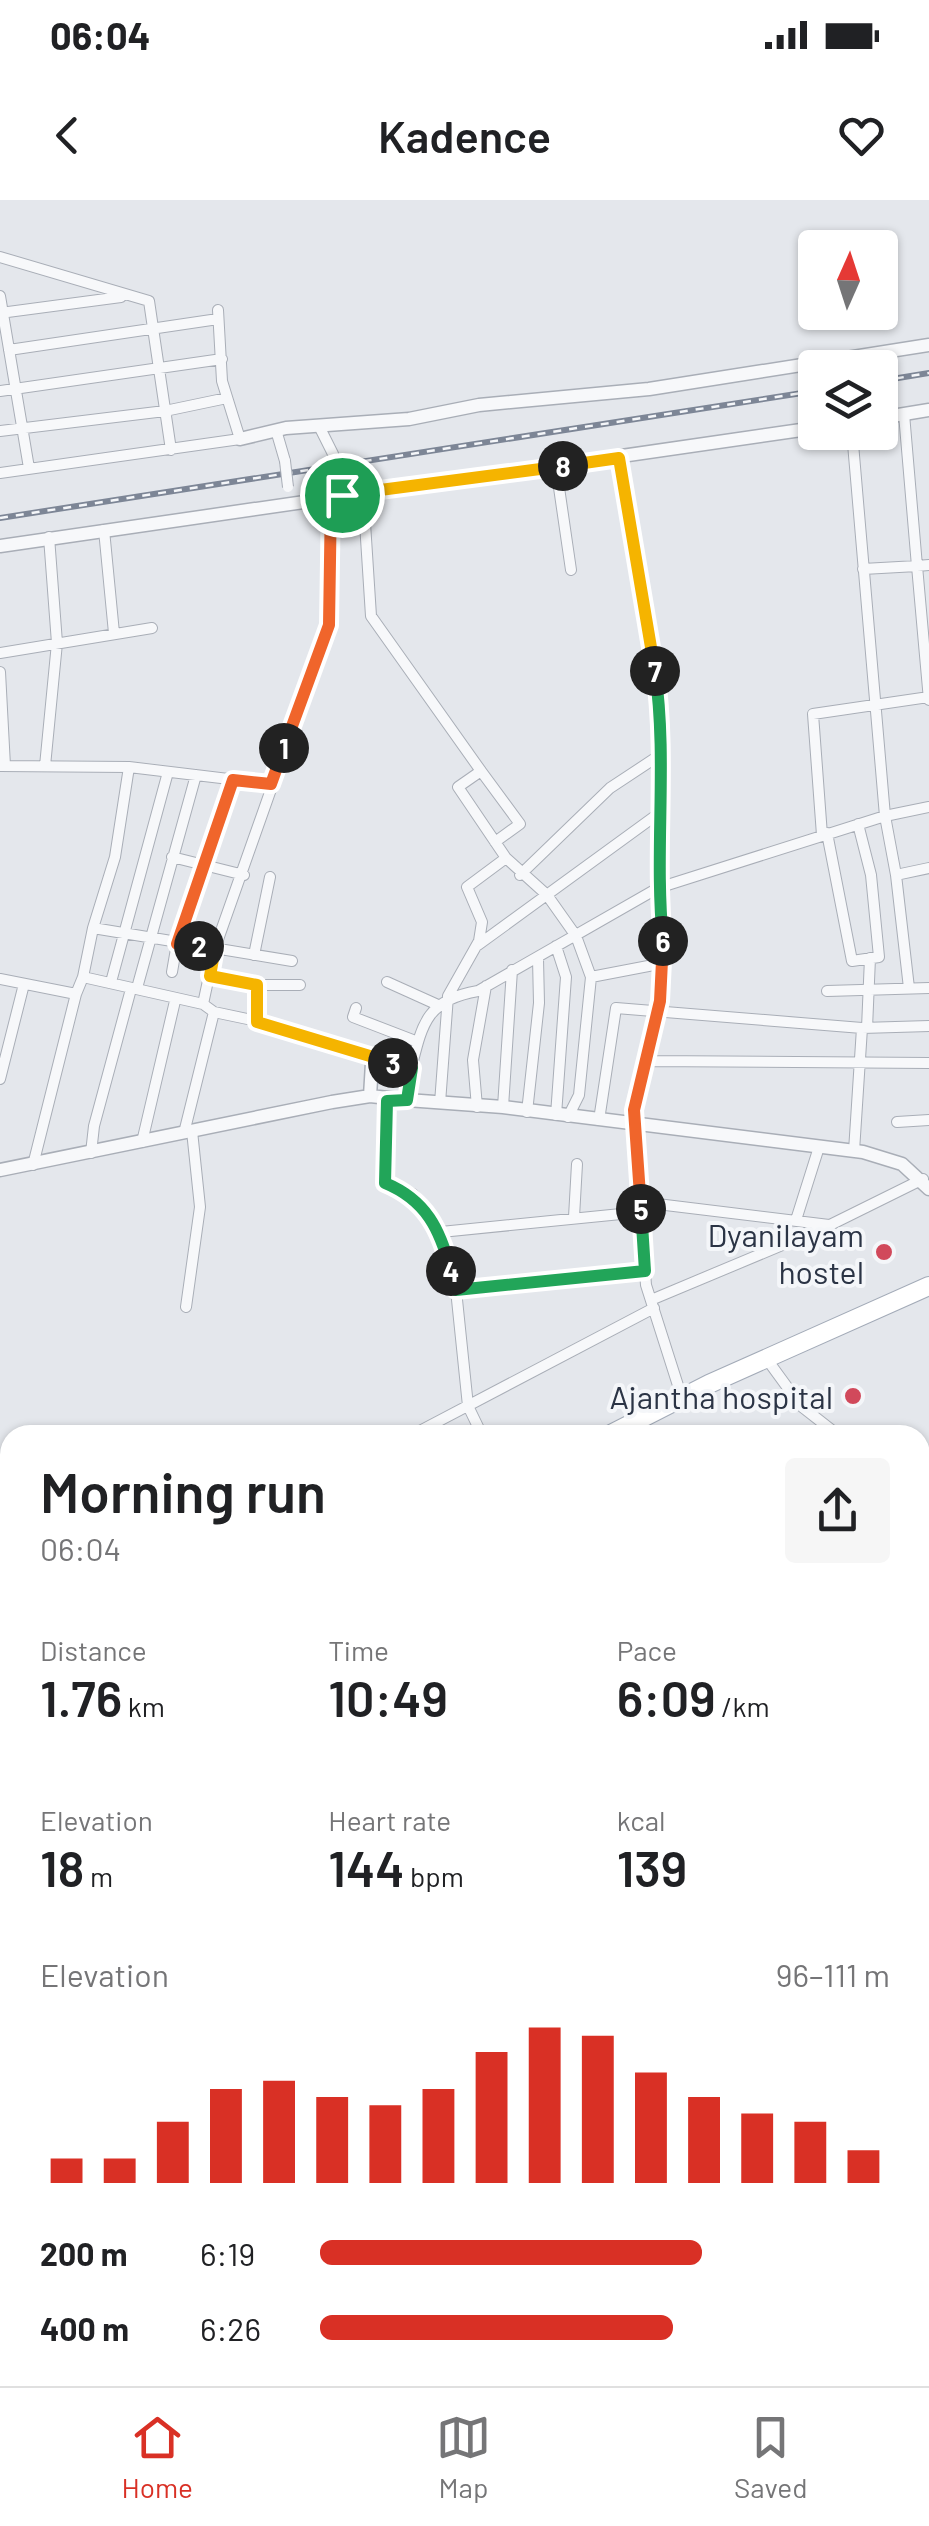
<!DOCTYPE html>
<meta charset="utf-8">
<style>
body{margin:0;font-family:Barlow,sans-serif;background:#f6f6f6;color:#202124;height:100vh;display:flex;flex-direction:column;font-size:38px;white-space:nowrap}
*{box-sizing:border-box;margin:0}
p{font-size:32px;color:#757577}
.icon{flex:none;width:55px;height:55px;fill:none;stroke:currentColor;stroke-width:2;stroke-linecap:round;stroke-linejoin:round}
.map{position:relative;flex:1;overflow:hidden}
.drawer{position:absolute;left:0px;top:1225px;width:930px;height:962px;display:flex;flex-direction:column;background:#fff;border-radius:30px 30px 0 0;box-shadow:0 2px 8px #0004}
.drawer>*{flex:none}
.needle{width:65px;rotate:3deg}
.tools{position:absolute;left:798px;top:30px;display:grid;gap:20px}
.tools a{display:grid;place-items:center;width:100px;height:100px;border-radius:10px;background:#fff;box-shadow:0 2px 8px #0004;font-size:50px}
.pin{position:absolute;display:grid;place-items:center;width:85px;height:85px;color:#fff;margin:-42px;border:5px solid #fff;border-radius:50%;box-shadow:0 2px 10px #0007}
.km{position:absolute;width:50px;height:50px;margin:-25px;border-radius:50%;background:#222;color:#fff;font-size:28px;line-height:50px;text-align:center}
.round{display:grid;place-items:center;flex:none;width:105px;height:105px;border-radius:10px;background:#f6f6f6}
.overview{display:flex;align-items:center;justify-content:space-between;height:170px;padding:0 40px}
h1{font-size:55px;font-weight:600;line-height:75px}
.figures{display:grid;grid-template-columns:repeat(3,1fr);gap:15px;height:170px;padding:10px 40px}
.figures div{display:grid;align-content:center}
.figures b{font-size:50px;font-weight:600}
.figures small{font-size:28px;font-weight:400}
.figures p{font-size:28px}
.chart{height:280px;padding:20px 40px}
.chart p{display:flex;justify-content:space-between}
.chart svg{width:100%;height:180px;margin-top:10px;stroke:#d93025;stroke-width:6}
ul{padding:0 40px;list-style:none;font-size:32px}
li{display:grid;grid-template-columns:160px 120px 1fr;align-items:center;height:75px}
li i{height:25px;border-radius:12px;background:#d93025}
.status{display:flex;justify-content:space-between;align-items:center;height:70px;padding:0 50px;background:#fff;direction:ltr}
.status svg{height:28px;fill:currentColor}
header{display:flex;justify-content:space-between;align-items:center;height:130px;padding:0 40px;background:#fff;font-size:45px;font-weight:600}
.menu{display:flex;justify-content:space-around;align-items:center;height:140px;border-top:2px solid #e0e0e0;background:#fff;font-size:28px;color:#757577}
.menu a{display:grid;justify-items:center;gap:5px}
.menu .selected{color:#d93025}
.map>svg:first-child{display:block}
.water{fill:#9fb4cc}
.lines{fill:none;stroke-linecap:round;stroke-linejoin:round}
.minor-tunnel{stroke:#bfc3cb;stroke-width:10;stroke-dasharray:10 5;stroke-linecap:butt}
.minor-casing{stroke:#a9aeb7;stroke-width:12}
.tertiary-casing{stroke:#a9aeb7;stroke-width:15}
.primary-casing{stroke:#a3abb8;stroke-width:20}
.trunk-casing{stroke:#8b94a3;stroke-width:20}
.minor{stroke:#f7f8fa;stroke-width:10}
.tertiary{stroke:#f7f8fa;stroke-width:12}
.primary{stroke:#fff;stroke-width:18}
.trunk{stroke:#fff;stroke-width:18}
.rail-casing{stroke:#7d8696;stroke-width:6}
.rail{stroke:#f4f6f9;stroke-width:2.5;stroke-dasharray:8;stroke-linecap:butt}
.minor-bridge-casing{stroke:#a9aeb7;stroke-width:12;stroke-linecap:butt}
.minor-bridge{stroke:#f7f8fa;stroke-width:10}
.split-1-casing{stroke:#fff;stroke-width:20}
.split-2-casing{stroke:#fff;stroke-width:20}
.split-3-casing{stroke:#fff;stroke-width:20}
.split-4-casing{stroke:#fff;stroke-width:20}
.split-5-casing{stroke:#fff;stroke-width:20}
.split-6-casing{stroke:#fff;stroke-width:20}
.split-7-casing{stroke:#fff;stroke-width:20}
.split-8-casing{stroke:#fff;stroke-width:20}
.split-9-casing{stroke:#fff;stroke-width:20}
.split-1{stroke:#f0652b;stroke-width:12}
.split-2{stroke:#f0652b;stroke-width:12}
.split-3{stroke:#f5b400;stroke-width:12}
.split-4{stroke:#22a559;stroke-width:12}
.split-5{stroke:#22a559;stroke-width:12}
.split-6{stroke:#f0652b;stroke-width:12}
.split-7{stroke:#22a559;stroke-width:12}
.split-8{stroke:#f5b400;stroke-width:12}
.split-9{stroke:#f5b400;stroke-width:12}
.poi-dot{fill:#d1495b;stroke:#f4f6f9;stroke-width:4}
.labels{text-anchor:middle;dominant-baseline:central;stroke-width:8;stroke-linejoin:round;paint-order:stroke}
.poi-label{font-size:32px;fill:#2b3445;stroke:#f4f6f9;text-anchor:end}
</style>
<div class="status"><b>06:04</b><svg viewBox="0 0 49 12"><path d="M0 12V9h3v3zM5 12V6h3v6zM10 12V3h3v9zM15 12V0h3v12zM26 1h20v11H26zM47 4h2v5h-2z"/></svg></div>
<header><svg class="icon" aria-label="back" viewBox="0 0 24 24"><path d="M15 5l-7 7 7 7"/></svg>Kadence<svg class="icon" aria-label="heart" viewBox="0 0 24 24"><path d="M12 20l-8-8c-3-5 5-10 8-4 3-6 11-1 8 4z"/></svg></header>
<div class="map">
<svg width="929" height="2186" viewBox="0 0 929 2186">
<rect width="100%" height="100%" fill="#e4e7ec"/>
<!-- water -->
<path class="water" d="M929,1551V1760L920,1744V1559Z"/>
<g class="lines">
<!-- minor-tunnel -->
<path class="minor-tunnel" d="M333,254L339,277"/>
<defs>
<path id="minor" d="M0,57L149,101L171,250
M0,96L29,268
M0,113L121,97
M9,150L218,119
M0,191L222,159
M319,226L333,254
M276,230L285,261
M0,231L165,211L227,198
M852,232L885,616L896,675
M619,258L663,531L658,688L665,766L634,924L646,1085L682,1198
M556,267L571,370
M0,273L240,239L222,181L218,110
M339,277L342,295
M363,292L371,416L481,571
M104,330L114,433
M929,365L917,366L929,500
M863,369L917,366L904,214
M0,453L152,428
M0,472L5,566
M0,566L129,567
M45,566L57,443L49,337
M827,633L852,761L879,757L871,675L858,624
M822,635L813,514L929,497
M172,657L244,675
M506,658L547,695L576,736L591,777
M520,675L610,588L663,553
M93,728L115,657L129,567L271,584
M478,745L662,611
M556,746L566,777L556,915
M254,755L270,677
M172,772L177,743L233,580
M210,776L257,785H300
M83,777L93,728L292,761
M0,779L76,794L83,777L203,804
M111,782L168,572
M387,782L438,805
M137,788L196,575
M909,788L896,675L929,668
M827,791L929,788
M356,808L353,817L418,842
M214,812L257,821V785
M257,821L385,860
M867,828L870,758
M646,861L929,863
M410,873C422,825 425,800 478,791L658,688L885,616L929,607
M0,879L24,784
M387,901L385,983L413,994L441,1032L456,1090L468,1206L482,1235
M440,903L448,796L479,741L482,722L467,687L506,658L458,587L481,571L520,624L495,642
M477,907L473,860L486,786
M503,907L512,770
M527,912L539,803L538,759
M568,917L579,895L591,777L664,763
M599,920L616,808L862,828L929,826
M897,922L929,920
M184,933L214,812L203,804L215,748L329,425L331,296
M142,942L175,801
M854,951L862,828
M91,953L94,926L131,789
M33,965L76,794
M641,1002L829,1025
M574,1017L577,964
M796,1020L819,947
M441,1032L641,1012
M456,1090L645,1071
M651,1100L830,1025L923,979
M186,1107L200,1007L192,931
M766,1158L801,1206L838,1235
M416,1233L654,1108
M920,1286L929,1276
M920,1308L929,1317
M0,1500L10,1505
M0,1721L10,1715
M0,1740L10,1744
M920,1844L929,1819
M0,1848L10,1851
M0,1984L10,1988
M0,2047L10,2049
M0,2089L10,2093
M0,2150L10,2154
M75,2178L98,2186
M159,2178V2186
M137,2186L141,2178
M398,2186L400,2178
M634,2186L635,2178
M661,2186L665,2178
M788,2186L791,2178
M879,2186V2178"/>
<path id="tertiary" d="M880,218L929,210
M240,239L286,228L409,219L479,205L649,189L929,145
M0,346L815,228
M407,900L503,907L863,952L902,964L929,989
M0,970L332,902L370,896L407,900L410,873L372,863L370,896"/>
<path id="primary" d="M609,1235L709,1184L929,1086
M0,1618L10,1611"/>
<path id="trunk" d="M0,1937L10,1941
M531,2178L546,2186
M552,2178L568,2186"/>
</defs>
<!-- minor casing -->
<use href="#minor" class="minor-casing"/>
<!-- tertiary casing -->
<use href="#tertiary" class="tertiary-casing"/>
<!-- primary casing -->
<use href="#primary" class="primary-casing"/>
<!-- trunk casing -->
<use href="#trunk" class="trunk-casing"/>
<!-- minor -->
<use href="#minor" class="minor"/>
<!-- tertiary -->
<use href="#tertiary" class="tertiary"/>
<!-- primary -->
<use href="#primary" class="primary"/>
<!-- trunk -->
<use href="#trunk" class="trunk"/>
<defs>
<path id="rail" d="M880,181L929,173
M0,318L815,191"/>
</defs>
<!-- rail casing -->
<use href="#rail" class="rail-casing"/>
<!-- rail -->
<use href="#rail" class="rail"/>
<defs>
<path id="minor-bridge" d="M285,261L288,287"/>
</defs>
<!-- minor-bridge casing -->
<use href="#minor-bridge" class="minor-bridge-casing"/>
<!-- minor-bridge -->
<use href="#minor-bridge" class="minor-bridge"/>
</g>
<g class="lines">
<defs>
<path id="split-1" d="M284,548L329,425L331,296L342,295"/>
<path id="split-2" d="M199,746L177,744L233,580L271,584L284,548"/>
<path id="split-3" d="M199,746L215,748L210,776L257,785V822L393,863"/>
<path id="split-4" d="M393,863L412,868L407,900L387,901L385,983C426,1000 440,1029 451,1071"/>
<path id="split-5" d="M451,1071L456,1090L645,1071L641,1009"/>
<path id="split-6" d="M641,1009L634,910L660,801L663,741"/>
<path id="split-7" d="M655,471C668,561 654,651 663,741"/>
<path id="split-8" d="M563,266L619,258L655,471"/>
<path id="split-9" d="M342,295L563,266"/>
</defs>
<!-- split-1 casing -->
<use href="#split-1" class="split-1-casing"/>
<!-- split-2 casing -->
<use href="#split-2" class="split-2-casing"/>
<!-- split-3 casing -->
<use href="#split-3" class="split-3-casing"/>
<!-- split-4 casing -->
<use href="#split-4" class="split-4-casing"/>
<!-- split-5 casing -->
<use href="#split-5" class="split-5-casing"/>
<!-- split-6 casing -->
<use href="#split-6" class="split-6-casing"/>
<!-- split-7 casing -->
<use href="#split-7" class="split-7-casing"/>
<!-- split-8 casing -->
<use href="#split-8" class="split-8-casing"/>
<!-- split-9 casing -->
<use href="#split-9" class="split-9-casing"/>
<!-- split-1 -->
<use href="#split-1" class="split-1"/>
<!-- split-2 -->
<use href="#split-2" class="split-2"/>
<!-- split-3 -->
<use href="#split-3" class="split-3"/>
<!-- split-4 -->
<use href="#split-4" class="split-4"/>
<!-- split-5 -->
<use href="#split-5" class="split-5"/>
<!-- split-6 -->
<use href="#split-6" class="split-6"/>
<!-- split-7 -->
<use href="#split-7" class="split-7"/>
<!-- split-8 -->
<use href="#split-8" class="split-8"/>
<!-- split-9 -->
<use href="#split-9" class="split-9"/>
</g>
<!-- markers -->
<g class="poi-dot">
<circle cx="884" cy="1052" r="10"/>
<circle cx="853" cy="1196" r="10"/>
</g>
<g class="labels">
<!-- poi labels -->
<g class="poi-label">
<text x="864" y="1034">Dyanilayam<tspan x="864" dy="37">hostel</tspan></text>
<text x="833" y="1196">Ajantha hospital</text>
</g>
</g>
</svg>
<div class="tools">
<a><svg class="needle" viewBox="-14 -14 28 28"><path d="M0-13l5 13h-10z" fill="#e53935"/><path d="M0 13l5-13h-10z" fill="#757577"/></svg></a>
<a><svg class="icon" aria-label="layers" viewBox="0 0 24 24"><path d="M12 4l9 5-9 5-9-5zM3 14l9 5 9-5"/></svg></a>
</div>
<div class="pin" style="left:342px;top:295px;background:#1e9e55"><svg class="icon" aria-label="arrive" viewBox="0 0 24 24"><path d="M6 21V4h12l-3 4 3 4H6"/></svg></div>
<b class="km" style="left:284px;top:548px">1</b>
<b class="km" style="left:199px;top:746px">2</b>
<b class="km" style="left:393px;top:863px">3</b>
<b class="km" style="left:451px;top:1071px">4</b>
<b class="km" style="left:641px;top:1009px">5</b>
<b class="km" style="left:663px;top:741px">6</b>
<b class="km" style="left:655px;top:471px">7</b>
<b class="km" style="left:563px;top:266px">8</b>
<section class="drawer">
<div class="overview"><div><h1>Morning run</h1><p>06:04</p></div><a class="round"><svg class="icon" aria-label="share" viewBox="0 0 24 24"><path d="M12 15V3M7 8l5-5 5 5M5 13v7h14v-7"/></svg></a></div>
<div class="figures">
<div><p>Distance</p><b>1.76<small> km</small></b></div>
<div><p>Time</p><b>10:49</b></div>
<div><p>Pace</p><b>6:09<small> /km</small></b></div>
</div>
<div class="figures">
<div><p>Elevation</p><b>18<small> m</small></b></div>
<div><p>Heart rate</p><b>144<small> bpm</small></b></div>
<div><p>kcal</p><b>139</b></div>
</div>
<div class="chart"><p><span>Elevation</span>96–111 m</p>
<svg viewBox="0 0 160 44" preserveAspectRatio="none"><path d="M5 44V38M15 44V38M25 44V29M35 44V21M45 44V19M55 44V23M65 44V25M75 44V21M85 44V12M95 44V6M105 44V8M115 44V17M125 44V23M135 44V27M145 44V29M155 44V36"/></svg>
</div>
<ul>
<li><b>200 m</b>6:19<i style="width:67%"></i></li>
<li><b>400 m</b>6:26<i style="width:62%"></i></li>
</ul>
</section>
</div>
<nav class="menu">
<a class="selected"><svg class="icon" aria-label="home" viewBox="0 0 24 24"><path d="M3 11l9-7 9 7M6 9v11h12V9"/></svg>Home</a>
<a><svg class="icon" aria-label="map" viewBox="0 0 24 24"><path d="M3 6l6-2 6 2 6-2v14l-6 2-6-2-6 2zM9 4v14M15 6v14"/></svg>Map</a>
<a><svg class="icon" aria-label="saved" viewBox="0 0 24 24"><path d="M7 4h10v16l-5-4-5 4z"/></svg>Saved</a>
</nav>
